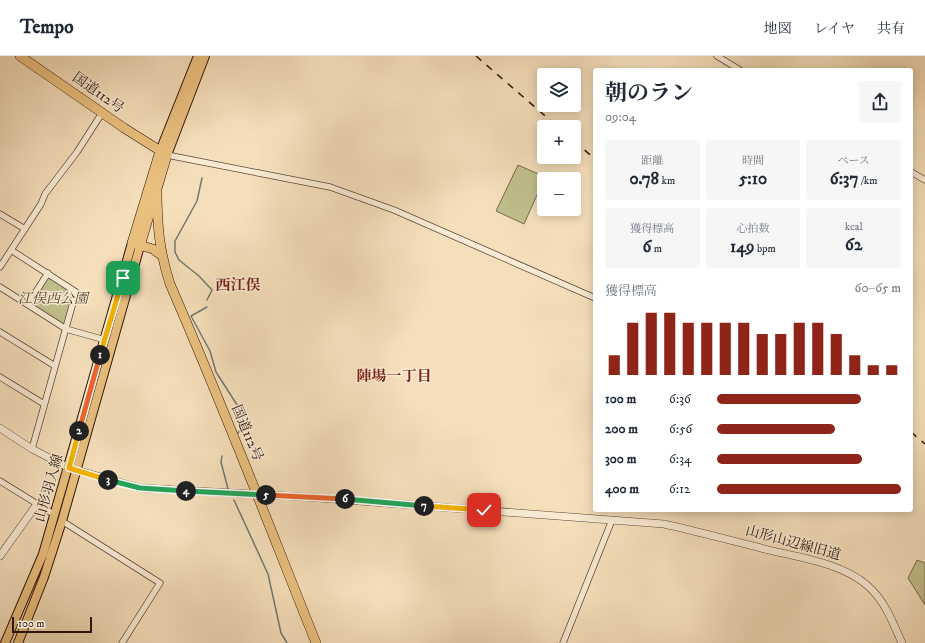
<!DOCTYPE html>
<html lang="ja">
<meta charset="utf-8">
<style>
body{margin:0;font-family:"IM FELL DW Pica","Noto Serif JP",serif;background:#f6f6f7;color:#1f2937;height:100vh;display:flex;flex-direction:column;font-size:15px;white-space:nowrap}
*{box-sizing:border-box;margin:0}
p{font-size:13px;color:#747a83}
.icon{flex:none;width:22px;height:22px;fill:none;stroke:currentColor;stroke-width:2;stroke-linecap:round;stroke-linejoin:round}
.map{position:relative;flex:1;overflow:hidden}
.drawer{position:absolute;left:593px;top:12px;width:320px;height:444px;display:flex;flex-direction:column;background:#fff;border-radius:4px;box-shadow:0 2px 10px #0003}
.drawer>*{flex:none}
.fabs{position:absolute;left:537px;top:12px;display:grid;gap:8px}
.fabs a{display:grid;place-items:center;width:44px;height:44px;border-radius:4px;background:#fff;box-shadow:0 2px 10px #0003;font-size:20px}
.scale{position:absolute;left:12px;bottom:10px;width:80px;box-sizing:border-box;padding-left:4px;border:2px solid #2f160c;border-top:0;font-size:11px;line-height:14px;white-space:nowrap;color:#2f160c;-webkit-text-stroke:3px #f8ead3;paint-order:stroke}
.pin{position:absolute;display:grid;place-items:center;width:34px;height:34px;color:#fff;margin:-17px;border-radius:8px;box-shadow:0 2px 6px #0006}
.km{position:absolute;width:20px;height:20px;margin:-10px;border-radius:50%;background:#222;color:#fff;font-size:11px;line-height:20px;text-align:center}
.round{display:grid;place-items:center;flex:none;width:42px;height:42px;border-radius:4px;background:#f6f6f7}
.overview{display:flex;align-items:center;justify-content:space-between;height:68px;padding:0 12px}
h1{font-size:22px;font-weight:700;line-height:30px}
.figures{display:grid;grid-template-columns:repeat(3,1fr);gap:6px;height:68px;padding:4px 12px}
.figures div{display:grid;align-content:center;border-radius:4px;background:#f6f6f7;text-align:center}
.figures b{font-size:17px;font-weight:700}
.figures small{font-size:11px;font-weight:400}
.figures p{font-size:11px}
.chart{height:112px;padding:8px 12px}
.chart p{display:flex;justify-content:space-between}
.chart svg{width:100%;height:72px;margin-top:4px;stroke:#8f2418;stroke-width:6}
ul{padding:0 12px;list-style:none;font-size:13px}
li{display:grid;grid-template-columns:64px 48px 1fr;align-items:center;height:30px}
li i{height:10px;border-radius:5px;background:#8f2418}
header{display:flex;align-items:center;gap:24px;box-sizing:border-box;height:56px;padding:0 20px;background:#fff;border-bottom:1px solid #e0e1e3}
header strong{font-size:19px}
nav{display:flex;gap:22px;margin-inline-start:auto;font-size:14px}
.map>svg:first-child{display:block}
.green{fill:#c1c08d;stroke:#786b4c}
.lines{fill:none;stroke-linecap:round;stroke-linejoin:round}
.stream{stroke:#717a71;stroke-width:1.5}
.minor-casing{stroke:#604838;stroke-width:7}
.tertiary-casing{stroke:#604838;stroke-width:8}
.primary-casing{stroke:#2f160c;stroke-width:10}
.trunk-casing{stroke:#2f160c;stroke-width:10}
.minor{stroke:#f8ead3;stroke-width:5.5}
.tertiary{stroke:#f8ead3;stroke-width:7}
.primary{stroke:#eac07e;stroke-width:8}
.trunk{stroke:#eac07e;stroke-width:9}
.rail{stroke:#2f160c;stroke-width:1.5;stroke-dasharray:7 7;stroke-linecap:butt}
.split-1-casing{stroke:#fff;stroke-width:8}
.split-2-casing{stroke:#fff;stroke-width:8}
.split-3-casing{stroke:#fff;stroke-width:8}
.split-4-casing{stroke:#fff;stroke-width:8}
.split-5-casing{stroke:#fff;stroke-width:8}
.split-6-casing{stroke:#fff;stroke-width:8}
.split-7-casing{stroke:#fff;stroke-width:8}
.split-8-casing{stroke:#fff;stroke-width:8}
.split-1{stroke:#f5b400;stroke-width:5}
.split-2{stroke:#f0652b;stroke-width:5}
.split-3{stroke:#f5b400;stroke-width:5}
.split-4{stroke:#22a559;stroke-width:5}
.split-5{stroke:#22a559;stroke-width:5}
.split-6{stroke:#f0652b;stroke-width:5}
.split-7{stroke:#22a559;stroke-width:5}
.split-8{stroke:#f5b400;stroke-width:5}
.labels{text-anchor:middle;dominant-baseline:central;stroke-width:3;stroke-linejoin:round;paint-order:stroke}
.street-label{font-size:14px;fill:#2f160c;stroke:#f8ead3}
.park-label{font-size:14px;font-style:italic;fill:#5b4933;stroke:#f8ead3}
.neighbourhood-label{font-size:15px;font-weight:bold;fill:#7a1f14;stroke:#f8ead3}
</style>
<header>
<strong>Tempo</strong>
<nav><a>地図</a><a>レイヤ</a><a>共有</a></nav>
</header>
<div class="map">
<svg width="925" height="587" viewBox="0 0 925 587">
<rect width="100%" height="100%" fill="#f5dfbb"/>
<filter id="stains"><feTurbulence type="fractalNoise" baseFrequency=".005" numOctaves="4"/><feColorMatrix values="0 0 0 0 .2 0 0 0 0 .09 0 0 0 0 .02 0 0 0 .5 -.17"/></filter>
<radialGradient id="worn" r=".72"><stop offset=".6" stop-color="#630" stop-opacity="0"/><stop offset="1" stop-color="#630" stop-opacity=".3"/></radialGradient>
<!-- green -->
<path class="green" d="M518,109L545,121L524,168L496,155Z
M48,217L76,236L66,273L28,248Z
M917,504L925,507V549L908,522Z"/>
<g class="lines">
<!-- stream -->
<path class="stream" d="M202,122L197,145L175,185V196L179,204L199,220L212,234L207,244
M207,251L191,260L210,295L216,316L241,355
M238,377L245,366L243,362
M222,400L221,406L228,433
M234,444L268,518L281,577L287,587"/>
<defs>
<path id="minor" d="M717,0L740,14
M167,99L330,131L394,154L595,242
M911,116L925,124
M0,158L25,173
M11,194L76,236L32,393
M0,211L41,148L45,138L77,96L102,57
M0,231L66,273L105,284
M28,248L48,217
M0,276L55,310
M0,321L44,348
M0,425L55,459
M62,465L160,527L122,587
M563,587L612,464"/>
<path id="tertiary" d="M0,372L32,393L69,412L140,432L306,441L664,468C696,475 728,484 761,492C795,501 841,506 868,530C885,545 893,567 902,587
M0,500L37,448"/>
<path id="primary" d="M160,95L198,0
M167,99L205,0
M5,587L43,498L132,187
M18,587L44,521L62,465L140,190"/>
<path id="trunk" d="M20,0L124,72L167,99L140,190
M160,95L132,187L153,193L161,199
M157,132C157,168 159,194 170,228C222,347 268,467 316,587"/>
</defs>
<!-- minor casing -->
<use href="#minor" class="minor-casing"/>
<!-- tertiary casing -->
<use href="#tertiary" class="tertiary-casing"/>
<!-- primary casing -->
<use href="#primary" class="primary-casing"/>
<!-- trunk casing -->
<use href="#trunk" class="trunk-casing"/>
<!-- minor -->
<use href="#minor" class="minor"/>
<!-- tertiary -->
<use href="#tertiary" class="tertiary"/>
<!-- primary -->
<use href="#primary" class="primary"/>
<!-- trunk -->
<use href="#trunk" class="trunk"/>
<!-- rail -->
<path class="rail" d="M476,0L558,71
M574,85L595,103
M911,376L925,388"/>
</g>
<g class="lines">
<defs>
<path id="split-1" d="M100,299L123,222"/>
<path id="split-2" d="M79,375L100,299"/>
<path id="split-3" d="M79,375L69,412L108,424"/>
<path id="split-4" d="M108,424L140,432L186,435"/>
<path id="split-5" d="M186,435L266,439"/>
<path id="split-6" d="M266,439L345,443"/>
<path id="split-7" d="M345,443L424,450"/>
<path id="split-8" d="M424,450L484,454"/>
</defs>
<!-- split-1 casing -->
<use href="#split-1" class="split-1-casing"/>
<!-- split-2 casing -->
<use href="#split-2" class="split-2-casing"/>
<!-- split-3 casing -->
<use href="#split-3" class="split-3-casing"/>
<!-- split-4 casing -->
<use href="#split-4" class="split-4-casing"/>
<!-- split-5 casing -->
<use href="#split-5" class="split-5-casing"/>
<!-- split-6 casing -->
<use href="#split-6" class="split-6-casing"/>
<!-- split-7 casing -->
<use href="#split-7" class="split-7-casing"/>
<!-- split-8 casing -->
<use href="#split-8" class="split-8-casing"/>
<!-- split-1 -->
<use href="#split-1" class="split-1"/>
<!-- split-2 -->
<use href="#split-2" class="split-2"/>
<!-- split-3 -->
<use href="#split-3" class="split-3"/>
<!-- split-4 -->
<use href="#split-4" class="split-4"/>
<!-- split-5 -->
<use href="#split-5" class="split-5"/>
<!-- split-6 -->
<use href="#split-6" class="split-6"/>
<!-- split-7 -->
<use href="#split-7" class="split-7"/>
<!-- split-8 -->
<use href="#split-8" class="split-8"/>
</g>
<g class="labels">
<!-- street labels -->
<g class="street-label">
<text transform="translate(98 37) rotate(35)">国道112号</text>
<text transform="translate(247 377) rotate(67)">国道112号</text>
<text transform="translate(49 432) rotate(-74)">山形羽入線</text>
<text transform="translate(793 487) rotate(15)">山形山辺線旧道</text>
</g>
<!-- park labels -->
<g class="park-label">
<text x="53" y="243">江俣西公園</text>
</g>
<!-- neighbourhood labels -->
<g class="neighbourhood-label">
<text x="238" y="229">西江俣</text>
<text x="394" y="320">陣場一丁目</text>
</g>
</g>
<rect width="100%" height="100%" filter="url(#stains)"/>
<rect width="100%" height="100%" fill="url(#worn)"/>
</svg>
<div class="fabs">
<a><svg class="icon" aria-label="layers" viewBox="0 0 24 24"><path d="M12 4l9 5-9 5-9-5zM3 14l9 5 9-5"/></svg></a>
<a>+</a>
<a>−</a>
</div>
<div class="scale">100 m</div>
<div class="pin" style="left:123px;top:222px;background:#1e9e55"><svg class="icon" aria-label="arrive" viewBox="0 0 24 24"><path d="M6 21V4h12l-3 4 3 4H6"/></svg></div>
<div class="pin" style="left:484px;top:454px;background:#d93025"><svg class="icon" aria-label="check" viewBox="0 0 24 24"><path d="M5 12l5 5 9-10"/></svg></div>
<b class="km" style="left:100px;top:299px">1</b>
<b class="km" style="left:79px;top:375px">2</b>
<b class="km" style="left:108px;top:424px">3</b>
<b class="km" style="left:186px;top:435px">4</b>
<b class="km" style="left:266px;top:439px">5</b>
<b class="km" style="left:345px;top:443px">6</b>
<b class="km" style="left:424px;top:450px">7</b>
<section class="drawer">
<div class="overview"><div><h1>朝のラン</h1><p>09:04</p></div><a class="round"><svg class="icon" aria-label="share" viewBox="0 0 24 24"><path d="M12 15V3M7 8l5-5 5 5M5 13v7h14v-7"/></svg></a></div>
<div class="figures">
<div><p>距離</p><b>0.78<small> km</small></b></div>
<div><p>時間</p><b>5:10</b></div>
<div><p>ペース</p><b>6:37<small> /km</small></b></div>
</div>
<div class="figures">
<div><p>獲得標高</p><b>6<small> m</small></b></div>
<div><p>心拍数</p><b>149<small> bpm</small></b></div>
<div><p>kcal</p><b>62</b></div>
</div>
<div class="chart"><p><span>獲得標高</span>60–65 m</p>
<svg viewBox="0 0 160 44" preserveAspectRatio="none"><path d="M5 44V32M15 44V12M25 44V6M35 44V6M45 44V12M55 44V12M65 44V12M75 44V12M85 44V19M95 44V19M105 44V12M115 44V12M125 44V19M135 44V32M145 44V38M155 44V38"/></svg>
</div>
<ul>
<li><b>100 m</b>6:36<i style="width:78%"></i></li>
<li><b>200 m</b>6:56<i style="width:64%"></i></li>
<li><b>300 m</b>6:34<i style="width:79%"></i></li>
<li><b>400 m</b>6:12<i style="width:100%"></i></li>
</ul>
</section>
</div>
